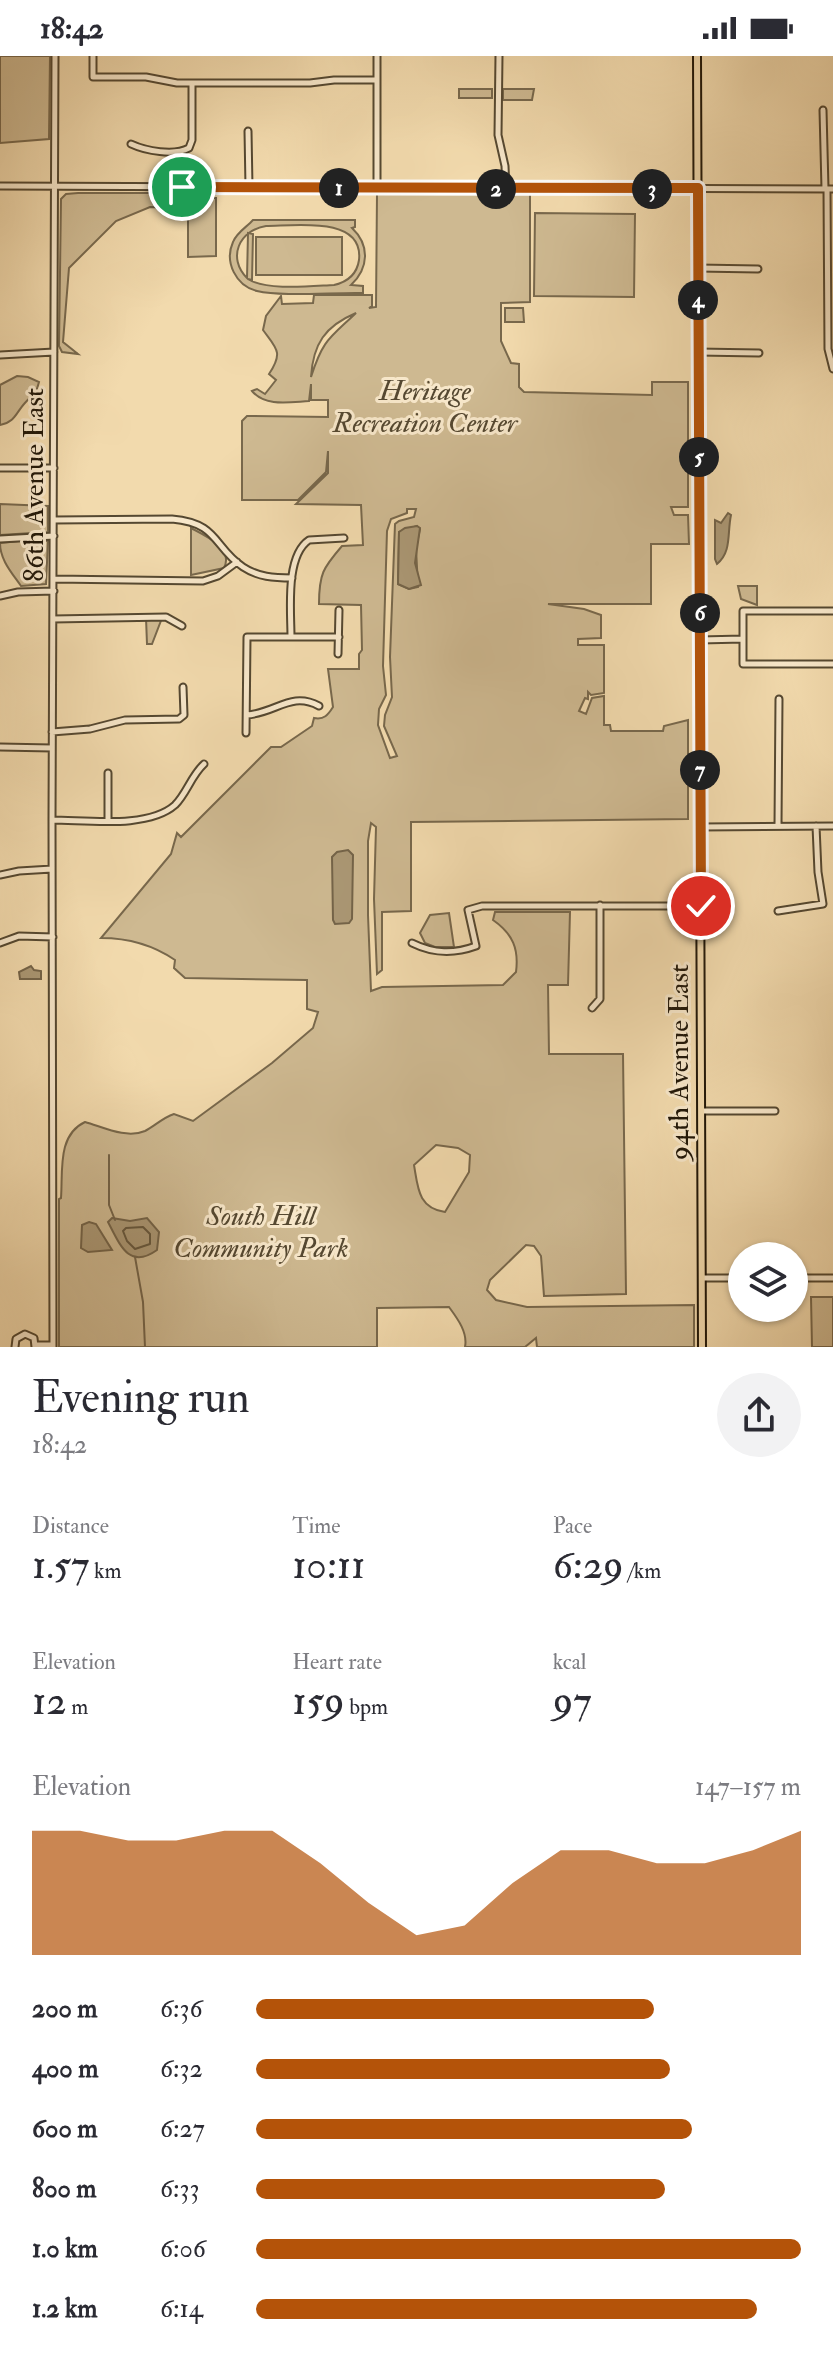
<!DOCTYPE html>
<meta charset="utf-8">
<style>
body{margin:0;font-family:"IM FELL Double Pica",serif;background:#f2f2f3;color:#2b2b33;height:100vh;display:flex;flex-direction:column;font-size:30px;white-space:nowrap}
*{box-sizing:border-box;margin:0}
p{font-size:26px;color:#7c7c81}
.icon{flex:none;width:44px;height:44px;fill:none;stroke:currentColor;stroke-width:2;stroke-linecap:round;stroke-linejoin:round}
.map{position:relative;height:1291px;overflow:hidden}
.sheet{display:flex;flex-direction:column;background:#fff;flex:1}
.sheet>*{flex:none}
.fabs{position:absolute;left:728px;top:1186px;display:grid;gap:16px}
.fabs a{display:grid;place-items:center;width:80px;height:80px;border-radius:50%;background:#fff;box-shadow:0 2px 6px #0004;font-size:40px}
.pin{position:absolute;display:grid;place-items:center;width:68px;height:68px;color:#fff;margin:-34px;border:4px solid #fff;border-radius:50%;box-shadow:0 2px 8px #0007}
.km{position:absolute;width:40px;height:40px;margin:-20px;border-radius:50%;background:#222;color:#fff;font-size:22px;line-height:40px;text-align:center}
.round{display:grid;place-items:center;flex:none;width:84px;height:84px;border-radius:42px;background:#f2f2f3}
.head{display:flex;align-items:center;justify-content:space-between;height:136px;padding:0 32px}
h1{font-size:44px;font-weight:600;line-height:60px}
.metrics{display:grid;grid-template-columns:repeat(3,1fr);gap:12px;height:136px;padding:8px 32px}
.metrics div{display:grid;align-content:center}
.metrics b{font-size:40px;font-weight:600}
.metrics small{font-size:22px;font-weight:400}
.metrics p{font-size:22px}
.chart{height:224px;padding:16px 32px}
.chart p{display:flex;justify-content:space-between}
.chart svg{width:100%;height:144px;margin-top:8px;fill:#b45309;opacity:.7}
ul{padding:0 32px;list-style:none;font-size:26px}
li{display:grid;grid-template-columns:128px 96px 1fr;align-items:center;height:60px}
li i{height:20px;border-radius:10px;background:#b45309}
.status{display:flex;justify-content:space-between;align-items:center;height:56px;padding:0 40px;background:#fff;direction:ltr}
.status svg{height:22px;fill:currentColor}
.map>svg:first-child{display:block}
.green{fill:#ceb991;stroke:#78684c;stroke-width:2;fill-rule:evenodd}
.water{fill:#ab9875;stroke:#746449;stroke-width:2}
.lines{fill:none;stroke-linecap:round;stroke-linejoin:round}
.shore{stroke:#66583e;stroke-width:2}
.stream{stroke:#746449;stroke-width:2}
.minor-casing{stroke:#554831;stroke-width:9}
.major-casing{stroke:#211708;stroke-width:10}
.minor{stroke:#f7e7ca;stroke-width:5}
.major{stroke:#f2daad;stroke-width:6}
.route-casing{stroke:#fff;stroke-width:16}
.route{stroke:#b45309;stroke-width:10}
.labels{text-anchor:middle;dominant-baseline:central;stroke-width:6;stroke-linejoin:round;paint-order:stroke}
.park-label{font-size:28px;font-style:italic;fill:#554831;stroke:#f7e7ca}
.street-label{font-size:28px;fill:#211708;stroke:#f7e7ca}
</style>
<div class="status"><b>18:42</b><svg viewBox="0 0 49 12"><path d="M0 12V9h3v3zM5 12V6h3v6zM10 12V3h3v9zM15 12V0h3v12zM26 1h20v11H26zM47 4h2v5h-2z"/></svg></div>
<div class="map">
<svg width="833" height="1291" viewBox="0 0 833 1291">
<rect width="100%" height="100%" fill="#f2daad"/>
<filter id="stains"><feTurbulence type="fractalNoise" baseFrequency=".0025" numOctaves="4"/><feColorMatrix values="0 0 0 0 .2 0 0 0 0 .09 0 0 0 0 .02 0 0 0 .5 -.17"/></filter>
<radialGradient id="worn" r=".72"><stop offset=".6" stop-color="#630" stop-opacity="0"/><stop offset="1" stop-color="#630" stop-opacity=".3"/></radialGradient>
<!-- green -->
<path class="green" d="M0,0H50L49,83L0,87Z
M459,33H492V42H459Z
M503,33H534L532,44H503Z
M78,137H166L172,139L176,143V152L150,151L116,165L69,212L63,286L78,298L62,296L59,290L61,143L66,138Z
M377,138H530V246L501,247V285L511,307L519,308V331L524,336L652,339V326H688V451H671L674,459H688L689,488H651V548H548L584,553L601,559V582L578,583V589H604V637L591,639L588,636V643L585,642L579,655L586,658L592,642L604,640V669H610L611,675H663L664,670L688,664V763L411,766V855L382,856V914L377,918L374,843L376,771L371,767L368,785V859L371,935L382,931L503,929L516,916C519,893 513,878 493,864L495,856H570L568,929H548L549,998H623L626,1238L544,1240L541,1200L534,1190L526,1189L490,1224L487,1234L496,1244L527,1251L694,1249V1291H537L536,1282L525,1291H465C468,1276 457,1262 449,1251L377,1252V1291H59V1143L61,1142C63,1115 57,1079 85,1066C103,1071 126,1083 145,1075C155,1070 162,1062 174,1058L193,1065L272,1007L313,972L318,956L307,953V924L185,922L174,912L175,904C153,889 128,882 101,882L171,798L177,777L181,781L271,691H281L312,670L314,662C324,664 328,659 333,651L328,613H359V598L362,594L361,549L319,548C319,518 323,512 342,490L363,489L361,449L296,448L328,417V395L326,416L298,444H242V365L247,360L328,361V344H311V328L309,345C290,346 265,351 252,335L257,333L265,338L276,324L269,318C284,296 276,292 263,274L266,260L281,240L282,248L313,247L314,239H372V250L369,252L376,251ZM356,257C330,282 323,283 311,321C313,288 325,270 356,257ZM407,453H416L414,461L399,465L395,468L390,601L392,641L385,659L384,670L397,700L390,702L378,669L379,653L386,639L383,610L387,475L391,463L407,457ZM417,470L420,473L416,492L418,531L409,533L398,528L399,476ZM436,1089L458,1092L470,1099L469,1116L445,1156C418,1152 418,1132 414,1109Z
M188,142H216V200L188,201Z
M535,157L635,158L634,241L534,240Z
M253,164H355V171L352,172C370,189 369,212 351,229L363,230V237C335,236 282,241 257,235C236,230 224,206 233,186C237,176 247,171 253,164ZM266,170C293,170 364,159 359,204C357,218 347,226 334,229C312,230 266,235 248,223L252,224L253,178L248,177L247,222C227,202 239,174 266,170Z
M256,181H342V219H256Z
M505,252H523L524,266H505Z
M17,320L28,321L39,326C34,344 34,336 24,348C16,357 15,366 0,369V329Z
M0,448L48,450V476L0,479Z
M191,472C206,480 234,492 224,512L191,519Z
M20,485H48L46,528L21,530C12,517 0,504 0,487Z
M738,530H757V549L741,543Z
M146,562H162L152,588H147Z
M449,857L454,891H435L425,887L420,877L430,859Z
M811,1241H833V1291H812Z"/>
<!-- water -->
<path class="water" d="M728,457L731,459C727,477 732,496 717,508L715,503V464L721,467Z
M417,470L420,472L415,507L421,529L409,533L398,528L399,476L405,472Z
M348,794L353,799L352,863L349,867L335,868L333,864L332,801L337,796Z
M31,910L34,914L41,915V923H20L19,916Z
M112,1162L130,1165L147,1162L159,1176L157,1194C129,1214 120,1189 108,1166Z
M89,1166L96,1168L112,1194L88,1196L81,1192L82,1169Z"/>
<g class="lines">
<!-- shore -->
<path class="shore" d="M143,1171L150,1178V1188L135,1193L127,1185L123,1175L126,1172Z"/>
<!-- stream -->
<path class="stream" d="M109,1099V1149L115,1164
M135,1201L143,1246L145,1291"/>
<defs>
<path id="minor" d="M93,0V21H146L177,27H310L334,24H377
M499,0L498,79L505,110L506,133
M823,54L825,133
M248,75L249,131
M131,88C146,95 174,100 189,92L192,84V27
M0,130L833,133
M377,132V0
M827,133L828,293L833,313
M698,212L758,213
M698,296L759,297
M0,299L54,296
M0,412H54
M54,464L172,463C219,467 213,491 243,511C258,521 274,522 292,522
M0,483L54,480
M54,523L203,525L218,520L237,506
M0,540L18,536L54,535
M833,555H743V608H833
M53,563L166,561L182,570
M291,581C291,555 285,500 309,484L344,482
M700,584L743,583
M338,598L339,554
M247,659C276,657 291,635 319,650
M52,676L90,673L125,664L179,663L184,659L183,631
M246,677L247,581H339
M0,691L52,692
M108,717V764
M52,764C87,764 148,773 175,749C187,737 191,720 204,708
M778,770L779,643
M701,771L833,770
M0,819L19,815L52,813
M778,855L823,848L818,816L816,770
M0,887L19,880L53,881
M412,887C434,898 454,898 476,890L468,854L482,850H701
M592,952L600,943V849
M702,1055H775
M702,1222H742
M794,1222H833
M36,1289H53
M15,1291L16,1283L25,1278L34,1282L35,1291
M53,1291L52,764L55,0"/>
<path id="major" d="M697,0L702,1291"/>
</defs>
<!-- minor casing -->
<use href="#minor" class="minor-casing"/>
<!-- major casing -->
<use href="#major" class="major-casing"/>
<!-- minor -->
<use href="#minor" class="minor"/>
<!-- major -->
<use href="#major" class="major"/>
</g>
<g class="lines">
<defs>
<path id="route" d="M182,131L698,132L701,850"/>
</defs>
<!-- route casing -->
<use href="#route" class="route-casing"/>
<!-- route -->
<use href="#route" class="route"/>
</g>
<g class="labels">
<!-- park labels -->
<g class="park-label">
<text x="425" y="335">Heritage<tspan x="425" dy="32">Recreation Center</tspan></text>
<text x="261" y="1160">South Hill<tspan x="261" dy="32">Community Park</tspan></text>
</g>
<!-- street labels -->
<g class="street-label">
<text transform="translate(34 429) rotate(-90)">86th Avenue East</text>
<text transform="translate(679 1006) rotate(-90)">94th Avenue East</text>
</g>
</g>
<rect width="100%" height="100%" filter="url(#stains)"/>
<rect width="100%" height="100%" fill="url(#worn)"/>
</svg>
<div class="fabs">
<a><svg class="icon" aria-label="layers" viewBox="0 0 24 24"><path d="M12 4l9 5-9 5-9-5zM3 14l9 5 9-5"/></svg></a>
</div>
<div class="pin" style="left:182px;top:131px;background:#1e9e55"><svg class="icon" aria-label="arrive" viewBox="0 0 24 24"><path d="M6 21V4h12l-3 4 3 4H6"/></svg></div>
<div class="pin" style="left:701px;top:850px;background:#d93025"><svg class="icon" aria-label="check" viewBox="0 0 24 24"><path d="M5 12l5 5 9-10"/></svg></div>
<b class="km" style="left:339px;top:132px">1</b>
<b class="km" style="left:496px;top:133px">2</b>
<b class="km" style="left:652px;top:133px">3</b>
<b class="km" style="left:698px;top:244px">4</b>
<b class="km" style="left:699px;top:401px">5</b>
<b class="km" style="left:700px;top:557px">6</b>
<b class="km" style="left:700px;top:714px">7</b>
</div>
<section class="sheet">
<div class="head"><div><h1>Evening run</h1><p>18:42</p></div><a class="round"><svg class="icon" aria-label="share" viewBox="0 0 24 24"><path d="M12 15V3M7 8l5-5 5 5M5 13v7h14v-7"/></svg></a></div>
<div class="metrics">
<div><p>Distance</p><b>1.57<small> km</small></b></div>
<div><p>Time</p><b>10:11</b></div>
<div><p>Pace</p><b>6:29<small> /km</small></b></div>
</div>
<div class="metrics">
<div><p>Elevation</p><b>12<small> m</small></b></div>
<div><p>Heart rate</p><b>159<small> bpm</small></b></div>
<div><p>kcal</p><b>97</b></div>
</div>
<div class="chart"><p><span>Elevation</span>147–157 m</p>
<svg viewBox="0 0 160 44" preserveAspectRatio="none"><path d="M0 44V6L10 6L20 9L30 9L40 6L50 6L60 16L70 28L80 38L90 35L100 22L110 12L120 12L130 16L140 16L150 12L160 6V44z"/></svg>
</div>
<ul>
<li><b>200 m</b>6:36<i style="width:73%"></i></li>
<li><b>400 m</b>6:32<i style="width:76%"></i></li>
<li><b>600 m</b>6:27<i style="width:80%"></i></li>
<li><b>800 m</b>6:33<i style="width:75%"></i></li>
<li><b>1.0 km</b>6:06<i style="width:100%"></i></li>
<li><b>1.2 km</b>6:14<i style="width:92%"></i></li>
</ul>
</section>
